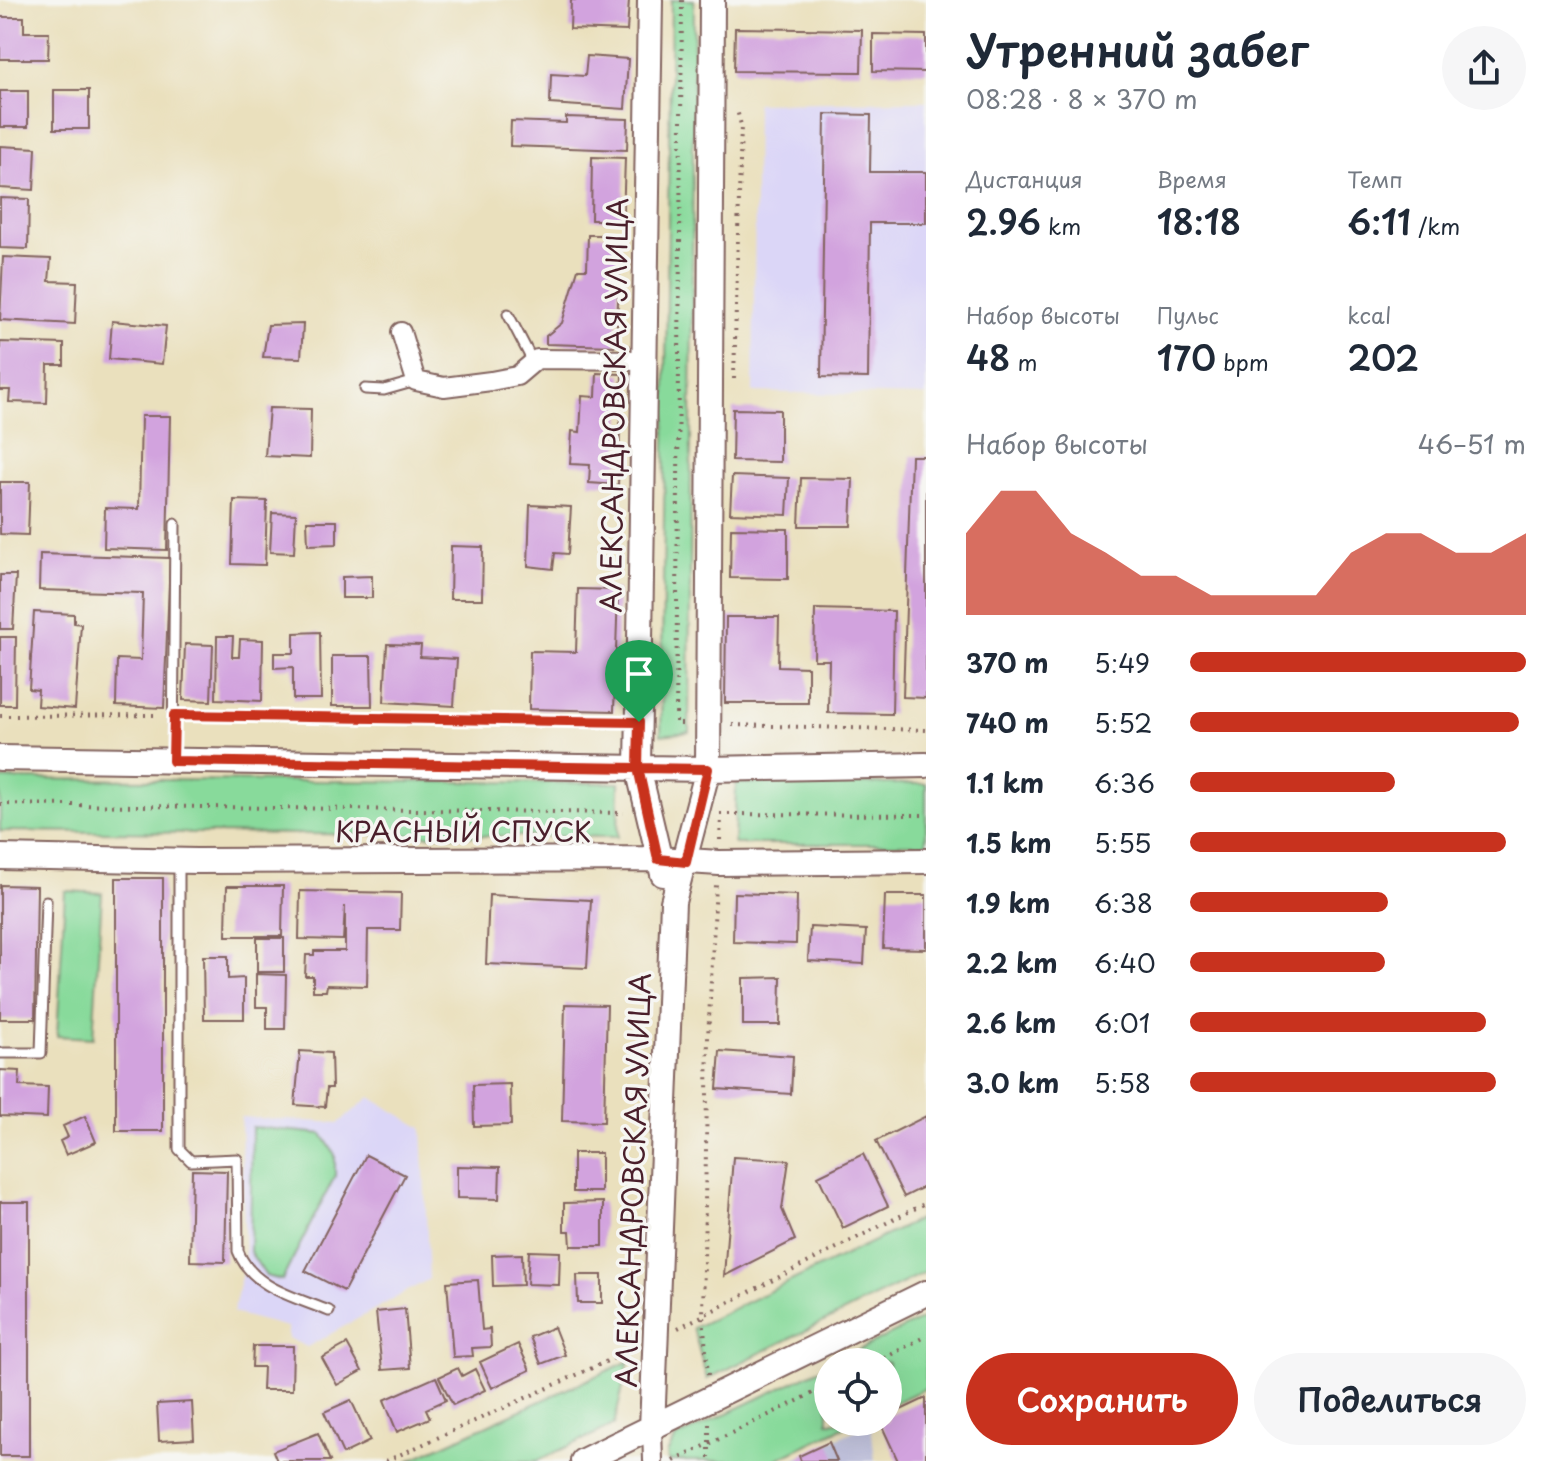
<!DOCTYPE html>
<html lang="ru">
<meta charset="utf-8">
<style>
body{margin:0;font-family:"Playpen Sans",sans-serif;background:#f6f6f7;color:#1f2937;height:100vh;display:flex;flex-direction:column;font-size:30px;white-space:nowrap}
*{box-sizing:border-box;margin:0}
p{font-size:26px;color:#747a83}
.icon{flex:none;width:44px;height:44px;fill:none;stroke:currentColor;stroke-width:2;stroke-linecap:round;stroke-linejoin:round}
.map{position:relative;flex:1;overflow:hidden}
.sheet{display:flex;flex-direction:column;background:#fff;width:640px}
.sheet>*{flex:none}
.tools{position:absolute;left:814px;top:1348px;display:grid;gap:16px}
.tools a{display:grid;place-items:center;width:88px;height:88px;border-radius:50%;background:#fff;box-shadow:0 8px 32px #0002;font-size:40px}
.pin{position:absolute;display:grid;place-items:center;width:68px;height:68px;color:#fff;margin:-82px -34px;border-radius:50% 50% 50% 0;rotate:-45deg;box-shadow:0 0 8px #0007}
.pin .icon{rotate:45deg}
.round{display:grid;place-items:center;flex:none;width:84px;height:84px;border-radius:42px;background:#f6f6f7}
.headline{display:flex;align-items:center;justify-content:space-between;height:136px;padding:0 40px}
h1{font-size:44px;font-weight:600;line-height:60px}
.metrics{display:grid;grid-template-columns:repeat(3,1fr);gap:12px;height:136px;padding:8px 40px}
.metrics div{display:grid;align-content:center}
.metrics b{font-size:34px;font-weight:600}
.metrics small{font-size:22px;font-weight:400}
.metrics p{font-size:22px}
.chart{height:224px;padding:16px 40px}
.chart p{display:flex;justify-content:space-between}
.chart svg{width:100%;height:144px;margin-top:8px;fill:#c8321e;opacity:.7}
.primary-button{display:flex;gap:16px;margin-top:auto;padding:16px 40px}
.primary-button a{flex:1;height:92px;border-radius:48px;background:#c8321e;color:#fff;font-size:32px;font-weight:600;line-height:92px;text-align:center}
.primary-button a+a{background:#f6f6f7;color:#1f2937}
ul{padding:0 40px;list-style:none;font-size:26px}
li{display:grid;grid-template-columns:128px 96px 1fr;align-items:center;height:60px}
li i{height:20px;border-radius:10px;background:#c8321e}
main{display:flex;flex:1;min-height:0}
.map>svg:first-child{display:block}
.built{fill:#dbd6f7}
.industrial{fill:#c1c2dd}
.green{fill:#88da9b;stroke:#697c63;stroke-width:2}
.building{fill:#d2a3de}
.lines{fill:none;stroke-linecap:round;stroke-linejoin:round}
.service-casing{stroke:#82635e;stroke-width:13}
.minor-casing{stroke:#82635e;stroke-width:22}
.tertiary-casing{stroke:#82635e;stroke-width:28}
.path{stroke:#82635e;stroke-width:4;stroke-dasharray:2 6;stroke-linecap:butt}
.service{stroke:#fff;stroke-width:9}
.minor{stroke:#fff;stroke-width:18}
.tertiary{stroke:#fff;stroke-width:24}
.route-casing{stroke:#fff;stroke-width:16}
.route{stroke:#c8321e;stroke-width:10}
.labels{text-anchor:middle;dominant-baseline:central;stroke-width:7;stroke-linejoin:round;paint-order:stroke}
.street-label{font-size:28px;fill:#4a1f2b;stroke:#f6f6f2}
</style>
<main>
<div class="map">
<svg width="926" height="1461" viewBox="0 0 926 1461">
<rect width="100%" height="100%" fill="#f6f6f2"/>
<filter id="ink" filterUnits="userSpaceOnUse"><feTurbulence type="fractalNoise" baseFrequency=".0125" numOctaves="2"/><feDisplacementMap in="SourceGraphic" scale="16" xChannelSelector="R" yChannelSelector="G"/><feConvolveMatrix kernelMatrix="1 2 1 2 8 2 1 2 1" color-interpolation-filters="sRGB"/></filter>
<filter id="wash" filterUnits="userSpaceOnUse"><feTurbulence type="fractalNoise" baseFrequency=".006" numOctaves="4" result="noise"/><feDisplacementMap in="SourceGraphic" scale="32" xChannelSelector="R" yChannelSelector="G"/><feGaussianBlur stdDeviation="1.8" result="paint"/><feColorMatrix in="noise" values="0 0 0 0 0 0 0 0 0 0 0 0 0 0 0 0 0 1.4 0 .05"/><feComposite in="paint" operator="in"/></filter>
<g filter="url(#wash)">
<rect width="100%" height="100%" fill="#eae0bd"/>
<!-- built -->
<path class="built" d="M926,101V396L753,392L756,103Z
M370,1097L422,1128L429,1279L307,1347L288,1338L287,1327L233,1313L245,1259L241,1117L339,1123Z"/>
<!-- industrial -->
<path class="industrial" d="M871,1423L875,1461H788Z"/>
<!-- green -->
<path class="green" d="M671,0H694L689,732L661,735Z
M0,779L619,783L618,837L0,831Z
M736,783L926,784V844H734Z
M65,891L102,893L93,1038L57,1036Z
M252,1127L322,1134L335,1155V1176L282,1280L266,1276L250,1252Z
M926,1216V1272L707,1379L693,1328Z
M926,1317V1388L888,1406V1362H834Z
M629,1361L614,1425L537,1461H408Z
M828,1365V1422H854L773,1461H668L667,1453L676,1438Z"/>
<g id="blocks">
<!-- building -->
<path class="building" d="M571,0H629L627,31L570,29Z
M0,17H24V32H49L48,59H0Z
M735,28L862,30L861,72L734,71Z
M873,34L926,35V72L873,71Z
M587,56L628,59L625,109L550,104L551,74L585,76Z
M54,90H89V129H54Z
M0,91H28V127H0Z
M825,114L871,115L870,172H926V223H870L868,378L821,377Z
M566,117L628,119L627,150L510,146L511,121L566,123Z
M0,146L36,148L34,190L0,188Z
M592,157L625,158L623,220H591Z
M0,198L29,199L28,249L0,248Z
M588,235H621L616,346L546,344V336L562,323L578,269H587Z
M3,257L51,259L49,281L77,282L75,324L0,320Z
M112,321L166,326L162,364L109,359Z
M303,324L301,358L263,357L268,325Z
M0,342L64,344V365H48L47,403L9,402L10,390H0Z
M597,373L622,374L618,485L589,483L590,465L570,464L572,431L580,432L582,396L596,397Z
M269,408L311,409L310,458L265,456Z
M733,409L780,410V462L732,461Z
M141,416H170L167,550L104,548L105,508L139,509Z
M911,456H926V698L903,697Z
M732,476L789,478L787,515L730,513Z
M801,478L853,479L851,526H799Z
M0,482H30L28,535L0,534Z
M234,500L267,501L265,565L232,564Z
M530,505L571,507L568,554L555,553L553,569L528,566Z
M272,513L296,514L294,553L270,552Z
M307,521H337V544L308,545Z
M731,528L788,529V579L730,578Z
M451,546L483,547L482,599H450Z
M40,554L170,558L164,708L116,706L117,659L141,660L143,593L39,590Z
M0,575H16L13,629H0Z
M372,576V598H342V577Z
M578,589L618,590L614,711L529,709L530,651L576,652Z
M815,609L894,611L892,714L828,713L829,660H814Z
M34,612L74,614V623L81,624L75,709L37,706L38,690L29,689Z
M726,617H779L778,666L808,667V703H725Z
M320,632L321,699H293V667L274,668V653H294V633Z
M217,636H233L232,657H239L240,639L263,640L262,701L216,699Z
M0,637H16L15,705H0Z
M185,644L213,645L211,701L183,700Z
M387,644L421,645L420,657L457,659L454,706L384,702Z
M332,656H371L372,706H332Z
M116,878H163V1131H116Z
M0,885L37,886L35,1019H0Z
M227,886H283L282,936H226Z
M300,891L401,893L400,930H368L367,986L327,985L326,991H313V976H305L306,955H314V951H345V906L343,940L299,939Z
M734,893L797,895L796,944L733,942Z
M489,895L591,900L587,968L486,964Z
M885,895H926V949L883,948Z
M810,927L866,930L864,964L808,961Z
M257,938H284V972H257Z
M203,956H228V979L244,978V1019H204Z
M256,974L286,975L285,1029H267V1007H256Z
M781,977L780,1025H743V978Z
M565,1004L607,1005L604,1122L562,1121Z
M300,1051L331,1053L332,1088H327L325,1107L295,1105Z
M720,1051L793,1056L791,1094L717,1089Z
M0,1070L20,1071L19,1086L48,1087L47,1118L0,1116Z
M510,1084L511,1125L474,1126L473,1085Z
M85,1116L96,1142L66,1155L60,1141L68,1137L63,1126Z
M926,1116V1186L904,1197L876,1141Z
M573,1153H601V1192H573Z
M863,1154L888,1206L843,1228L818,1176Z
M366,1155L405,1175L344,1291L305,1271Z
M733,1157L789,1160L782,1209L795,1240L724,1276Z
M457,1166L500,1167L499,1199L457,1198Z
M192,1170L227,1171L225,1262L190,1261Z
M0,1202H29V1456H0Z
M603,1202V1246H571L570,1231H564V1203Z
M529,1251L560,1252L559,1285L527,1284Z
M522,1254L523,1285L493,1286L492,1255Z
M577,1275H602V1303H578Z
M478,1280L482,1330L490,1329L491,1347L472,1348L473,1356L453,1357L447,1282Z
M405,1309L410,1368L382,1370L376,1312Z
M554,1327L565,1355L541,1364L530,1337Z
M347,1344L362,1371L337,1385L322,1358Z
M518,1344L530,1370L492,1388L480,1362Z
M253,1346H293L292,1390H262L263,1367H252Z
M458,1368L462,1376L475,1369L485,1390L453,1405L439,1377Z
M436,1377L446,1400L426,1409L430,1418L397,1432L384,1400Z
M926,1398V1461H898L880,1422H888V1416Z
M351,1400L370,1441L343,1454L324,1412Z
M192,1402L194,1439L159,1441L157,1404Z
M318,1433L330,1461H277L273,1451Z
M829,1442L837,1461H801L799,1456Z"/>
</g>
</g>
<g filter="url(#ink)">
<use href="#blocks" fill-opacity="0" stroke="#82635e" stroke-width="2"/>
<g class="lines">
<defs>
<path id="service" d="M508,314L533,362
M365,389L384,390L416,381
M173,761L175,524
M179,861V1149L191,1161L237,1159L238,1251C252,1288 295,1297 329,1311
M0,1053H41L46,901"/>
<path id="minor" d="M401,332L416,381L444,387L491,381L517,376L537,359L644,360
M652,1428L653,1461"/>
<path id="tertiary" d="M650,0L638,768L663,874
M0,758L708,769L926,765
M0,857L196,861L658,859L719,863L926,861
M652,1428L673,902L708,769L712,0
M583,1461L926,1293"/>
</defs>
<!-- service casing -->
<use href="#service" class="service-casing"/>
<!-- minor casing -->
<use href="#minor" class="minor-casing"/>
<!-- tertiary casing -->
<use href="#tertiary" class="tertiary-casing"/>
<!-- path -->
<path class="path" d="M682,0L676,724H688
M734,379L741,125L737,110
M187,715L618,721
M0,716L158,715
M732,725L926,730
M0,804L624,813
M720,814L926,815
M720,840L721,817
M678,1328L926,1203
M877,1362L926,1336
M708,1375L703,1316L708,1038L716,885
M709,1424V1461
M386,1461L634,1349
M674,1461L828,1386"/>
<!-- service -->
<use href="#service" class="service"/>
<!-- minor -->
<use href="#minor" class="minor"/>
<!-- tertiary -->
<use href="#tertiary" class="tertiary"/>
</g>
</g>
<g class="lines" filter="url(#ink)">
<defs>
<path id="route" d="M639,722L174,715L173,761L638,768L658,859L686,862L708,769L638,768L639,722"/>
</defs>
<!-- route casing -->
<use href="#route" class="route-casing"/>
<!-- route -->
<use href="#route" class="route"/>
</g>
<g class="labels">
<!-- street labels -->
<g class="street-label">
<text transform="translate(613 405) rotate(-89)">АЛЕКСАНДРОВСКАЯ УЛИЦА</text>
<text x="463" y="830">КРАСНЫЙ СПУСК</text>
<text transform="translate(632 1180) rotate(-88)">АЛЕКСАНДРОВСКАЯ УЛИЦА</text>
</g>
</g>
</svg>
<div class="tools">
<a><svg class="icon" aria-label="locate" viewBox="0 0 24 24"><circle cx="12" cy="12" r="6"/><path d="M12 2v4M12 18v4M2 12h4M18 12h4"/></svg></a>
</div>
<div class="pin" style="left:639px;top:722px;background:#1e9e55"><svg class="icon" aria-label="arrive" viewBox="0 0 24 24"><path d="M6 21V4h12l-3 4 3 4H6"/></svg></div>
</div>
<section class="sheet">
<div class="headline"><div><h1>Утренний забег</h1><p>08:28 · 8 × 370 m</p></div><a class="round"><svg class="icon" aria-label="share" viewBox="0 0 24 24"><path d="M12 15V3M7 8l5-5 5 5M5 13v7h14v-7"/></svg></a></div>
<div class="metrics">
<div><p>Дистанция</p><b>2.96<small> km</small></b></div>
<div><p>Время</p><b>18:18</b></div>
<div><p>Темп</p><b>6:11<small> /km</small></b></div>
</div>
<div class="metrics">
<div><p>Набор высоты</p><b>48<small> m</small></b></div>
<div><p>Пульс</p><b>170<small> bpm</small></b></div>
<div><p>kcal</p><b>202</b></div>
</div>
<div class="chart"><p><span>Набор высоты</span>46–51 m</p>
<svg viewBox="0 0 160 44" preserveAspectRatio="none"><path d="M0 44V19L10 6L20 6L30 19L40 25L50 32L60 32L70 38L80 38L90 38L100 38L110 25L120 19L130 19L140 25L150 25L160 19V44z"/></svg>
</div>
<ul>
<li><b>370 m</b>5:49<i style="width:100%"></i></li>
<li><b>740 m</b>5:52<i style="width:98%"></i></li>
<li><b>1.1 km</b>6:36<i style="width:61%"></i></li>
<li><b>1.5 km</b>5:55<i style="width:94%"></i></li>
<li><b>1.9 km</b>6:38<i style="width:59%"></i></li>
<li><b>2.2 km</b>6:40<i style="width:58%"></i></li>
<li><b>2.6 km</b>6:01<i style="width:88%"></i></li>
<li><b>3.0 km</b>5:58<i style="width:91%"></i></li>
</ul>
<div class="primary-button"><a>Сохранить</a><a>Поделиться</a></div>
</section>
</main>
